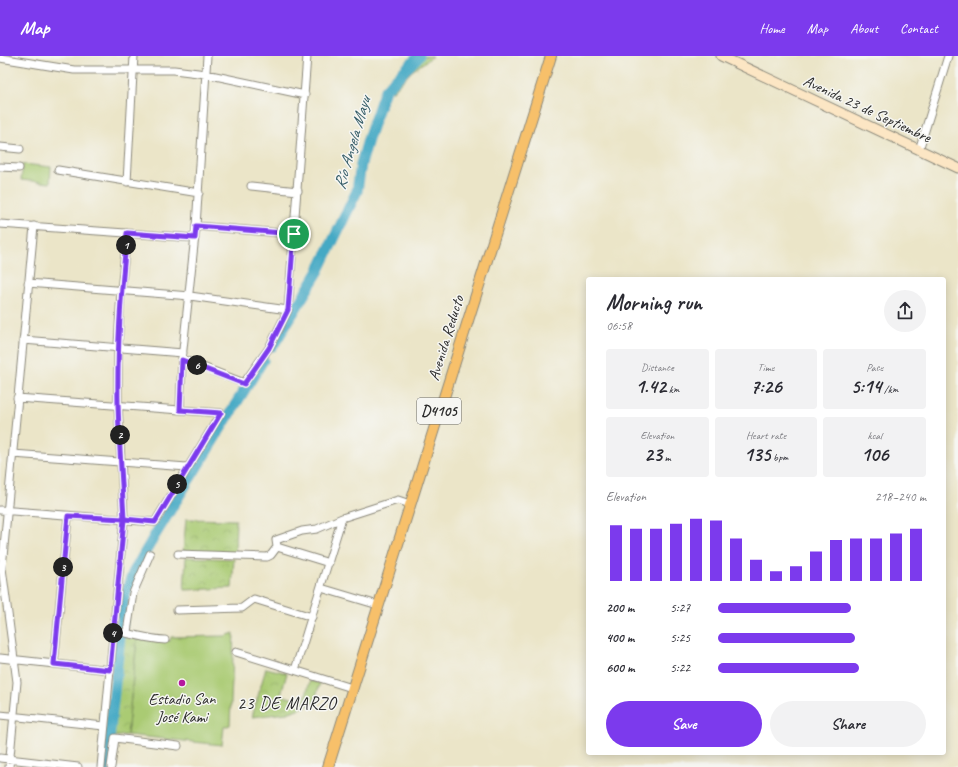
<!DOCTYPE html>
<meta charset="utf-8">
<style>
body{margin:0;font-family:Caveat,sans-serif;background:#f2f2f3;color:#2b2b33;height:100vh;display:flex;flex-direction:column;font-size:15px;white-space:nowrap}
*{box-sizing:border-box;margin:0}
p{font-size:13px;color:#7c7c81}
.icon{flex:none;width:22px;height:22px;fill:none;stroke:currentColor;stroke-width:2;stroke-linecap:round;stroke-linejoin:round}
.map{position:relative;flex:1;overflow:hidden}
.panel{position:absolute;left:586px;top:221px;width:360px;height:478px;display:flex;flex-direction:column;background:#fff;border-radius:4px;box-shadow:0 2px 10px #0003}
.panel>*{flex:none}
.pin{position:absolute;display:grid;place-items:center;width:34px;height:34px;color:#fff;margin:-17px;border:2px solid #fff;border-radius:50%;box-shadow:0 1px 4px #0007}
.km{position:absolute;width:20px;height:20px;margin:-10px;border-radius:50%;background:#222;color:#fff;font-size:11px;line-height:20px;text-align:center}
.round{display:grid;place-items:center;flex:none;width:42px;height:42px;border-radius:21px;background:#f2f2f3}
.head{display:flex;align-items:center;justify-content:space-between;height:68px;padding:0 20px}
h1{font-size:22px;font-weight:700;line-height:30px}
.stats{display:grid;grid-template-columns:repeat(3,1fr);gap:6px;height:68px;padding:4px 20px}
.stats div{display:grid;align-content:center;border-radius:4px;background:#f2f2f3;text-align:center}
.stats b{font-size:20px;font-weight:700}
.stats small{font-size:11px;font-weight:400}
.stats p{font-size:11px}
.chart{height:112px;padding:8px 20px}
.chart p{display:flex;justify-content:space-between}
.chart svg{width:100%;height:72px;margin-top:4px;stroke:#7c3aed;stroke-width:6}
.primary-button{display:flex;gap:8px;margin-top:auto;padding:8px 20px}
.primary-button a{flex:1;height:46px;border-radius:24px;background:#7c3aed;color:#fff;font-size:16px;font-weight:700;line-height:46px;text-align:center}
.primary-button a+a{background:#f2f2f3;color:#2b2b33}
ul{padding:0 20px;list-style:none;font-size:13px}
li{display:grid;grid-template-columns:64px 48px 1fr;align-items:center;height:30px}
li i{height:10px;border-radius:5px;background:#7c3aed}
header{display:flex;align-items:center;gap:24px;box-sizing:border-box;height:56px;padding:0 20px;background:#7c3aed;color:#fff}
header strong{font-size:19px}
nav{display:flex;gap:22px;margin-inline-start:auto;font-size:14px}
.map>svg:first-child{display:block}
.green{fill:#aacb73;stroke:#6a7b4f}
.park{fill:url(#park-crowns);stroke:#6a7b4f}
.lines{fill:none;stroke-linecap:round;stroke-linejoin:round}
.river{stroke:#44a9c4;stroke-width:11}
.street-casing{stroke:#8b887a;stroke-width:9}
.secondary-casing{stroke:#8b887a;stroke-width:11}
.primary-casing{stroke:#8b887a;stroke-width:12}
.street{stroke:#fff;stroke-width:7}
.secondary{stroke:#fce6c4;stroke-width:9}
.primary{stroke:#f7c06b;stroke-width:10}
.route-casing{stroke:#fff;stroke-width:8}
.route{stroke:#7c3aed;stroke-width:5}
.poi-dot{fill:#b5179e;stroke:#f6f6f2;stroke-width:1.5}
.labels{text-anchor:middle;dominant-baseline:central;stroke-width:3;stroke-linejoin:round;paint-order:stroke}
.shield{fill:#f6f6f2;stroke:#686867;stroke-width:1}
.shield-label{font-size:15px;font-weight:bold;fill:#2b2b2b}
.street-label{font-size:16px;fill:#2b2b2b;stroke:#f6f6f2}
.poi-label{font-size:16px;fill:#2b2b2b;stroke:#f6f6f2}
.water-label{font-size:17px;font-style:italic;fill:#355d68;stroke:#f6f6f2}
.neighbourhood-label{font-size:17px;letter-spacing:1px;fill:#2b2b2b;stroke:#f6f6f2}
</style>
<header>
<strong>Map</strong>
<nav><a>Home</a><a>Map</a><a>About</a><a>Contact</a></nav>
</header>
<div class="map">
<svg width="958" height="711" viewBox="0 0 958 711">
<defs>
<pattern id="park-crowns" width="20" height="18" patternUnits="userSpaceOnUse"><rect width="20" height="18" fill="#aacb73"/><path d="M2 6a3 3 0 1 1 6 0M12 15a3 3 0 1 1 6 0" fill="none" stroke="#92ae64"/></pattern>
</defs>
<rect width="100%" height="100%" fill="#f6f6f2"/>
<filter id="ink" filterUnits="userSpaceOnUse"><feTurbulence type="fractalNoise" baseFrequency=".025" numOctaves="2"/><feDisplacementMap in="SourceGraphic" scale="8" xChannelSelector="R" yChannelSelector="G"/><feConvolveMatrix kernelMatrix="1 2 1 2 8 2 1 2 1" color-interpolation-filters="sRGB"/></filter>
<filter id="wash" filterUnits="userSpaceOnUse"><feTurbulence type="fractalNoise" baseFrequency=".012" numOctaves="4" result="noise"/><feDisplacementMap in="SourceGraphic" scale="16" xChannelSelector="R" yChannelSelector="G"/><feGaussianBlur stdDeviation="0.9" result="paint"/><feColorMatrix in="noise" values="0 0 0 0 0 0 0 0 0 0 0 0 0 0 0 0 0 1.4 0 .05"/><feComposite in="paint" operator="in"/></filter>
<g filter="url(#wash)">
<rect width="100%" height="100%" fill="#ebe5c8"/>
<!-- green -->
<path class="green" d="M424,0H433L412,15L392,36L394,29Z
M23,108L51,111L50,127L21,124Z
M234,577L230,669L224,671L222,689L127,679L137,583L170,585L171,581L225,580Z"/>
<!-- park -->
<path class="park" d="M186,463L236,464L235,497L183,495Z
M186,501L234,503L232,532L184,534Z
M116,578L137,583L127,679L114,681L111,687H105Z
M266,612L287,617L281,639L304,646L310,625L320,627L314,647L287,657L252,661Z"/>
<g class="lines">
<!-- river -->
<path class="river" d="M273,290L318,216L357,135L361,108L369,80L385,34L419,0
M122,569L124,543L133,517L155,479L263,304
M106,711L120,581"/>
</g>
</g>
<g filter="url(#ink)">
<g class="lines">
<defs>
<path id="street" d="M0,2L74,14H174L206,18L305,39
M0,91L20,93
M919,94L948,0
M0,111L19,112
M58,114L199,137
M127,126L134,0
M251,130L298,135
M0,168L195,182
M196,170L294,178
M28,227L190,240L288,254
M23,284L183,297
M182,303L244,327L269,292L288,254L307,0
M180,354L182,303L196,170L207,0
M13,398L187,411
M0,454L155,466L221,357L17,342
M277,491L276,484L302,475L317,473L342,462L398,444L410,448
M178,498L267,501L271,499L277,491L329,507
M321,532L378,549
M177,554L242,552L254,543L312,561
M113,575C131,577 147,583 165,584
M127,576L133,537L150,498
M236,596L352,632
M0,602L110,614
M54,608L68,461
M295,614L342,462
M0,659L104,670
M0,702L78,711
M9,711L17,626L2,512L34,170
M101,711L124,463L118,349V291L121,235L127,177
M111,711L115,682L178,690"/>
<path id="secondary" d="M721,0L958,112"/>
<path id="primary" d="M328,711L551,0"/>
</defs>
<!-- street casing -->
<use href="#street" class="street-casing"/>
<!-- secondary casing -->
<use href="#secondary" class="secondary-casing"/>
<!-- primary casing -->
<use href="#primary" class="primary-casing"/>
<!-- street -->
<use href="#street" class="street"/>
<!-- secondary -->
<use href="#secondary" class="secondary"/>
<!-- primary -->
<use href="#primary" class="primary"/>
</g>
</g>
<g class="lines" filter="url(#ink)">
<defs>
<path id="route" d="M294,178L196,170L195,182L127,177C121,234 117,290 118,347C119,386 122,425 124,463L68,460L54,608L110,614L124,463L155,466L221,357L180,354L182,304L244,328L269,292L288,254L294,178"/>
</defs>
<!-- route casing -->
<use href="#route" class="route-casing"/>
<!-- route -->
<use href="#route" class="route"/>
</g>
<!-- markers -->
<circle class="poi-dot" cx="182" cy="627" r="4"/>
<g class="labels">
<!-- shield labels -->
<rect class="shield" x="417" y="342" width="44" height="26" rx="3"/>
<g class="shield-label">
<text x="439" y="355">D4105</text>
</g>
<!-- street labels -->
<g class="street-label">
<text transform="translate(867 53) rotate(25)">Avenida 23 de Septiembre</text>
<text transform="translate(446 282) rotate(-73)">Avenida Reducto</text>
</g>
<!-- poi labels -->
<g class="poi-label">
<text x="182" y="643">Estadio San<tspan x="182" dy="18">José Kami</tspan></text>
</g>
<!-- water labels -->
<g class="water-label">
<text transform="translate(352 87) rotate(-74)">Río Angela Mayu</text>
</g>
<!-- neighbourhood labels -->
<g class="neighbourhood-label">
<text x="287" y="647">23 DE MARZO</text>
</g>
</g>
</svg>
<div class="pin" style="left:294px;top:178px;background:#1e9e55"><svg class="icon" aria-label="arrive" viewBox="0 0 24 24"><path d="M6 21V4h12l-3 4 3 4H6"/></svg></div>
<b class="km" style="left:126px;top:189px">1</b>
<b class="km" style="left:120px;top:379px">2</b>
<b class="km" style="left:63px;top:511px">3</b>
<b class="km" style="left:113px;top:577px">4</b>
<b class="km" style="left:177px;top:428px">5</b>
<b class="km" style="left:197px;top:309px">6</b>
<section class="panel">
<div class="head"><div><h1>Morning run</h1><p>06:58</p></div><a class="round"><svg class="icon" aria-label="share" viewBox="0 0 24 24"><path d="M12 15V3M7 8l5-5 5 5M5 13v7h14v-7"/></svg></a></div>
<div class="stats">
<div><p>Distance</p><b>1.42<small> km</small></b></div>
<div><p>Time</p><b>7:26</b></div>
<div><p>Pace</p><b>5:14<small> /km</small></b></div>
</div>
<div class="stats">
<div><p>Elevation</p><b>23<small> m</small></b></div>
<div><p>Heart rate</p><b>135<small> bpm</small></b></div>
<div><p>kcal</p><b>106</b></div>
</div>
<div class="chart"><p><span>Elevation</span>218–240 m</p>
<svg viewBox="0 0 160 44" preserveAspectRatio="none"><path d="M5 44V10M15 44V12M25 44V12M35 44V9M45 44V6M55 44V7M65 44V18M75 44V31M85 44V38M95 44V35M105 44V26M115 44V19M125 44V18M135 44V18M145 44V15M155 44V12"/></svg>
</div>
<ul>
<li><b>200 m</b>5:27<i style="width:64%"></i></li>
<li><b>400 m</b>5:25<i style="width:66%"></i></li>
<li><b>600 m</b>5:22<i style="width:68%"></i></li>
</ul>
<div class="primary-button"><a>Save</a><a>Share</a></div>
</section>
</div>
